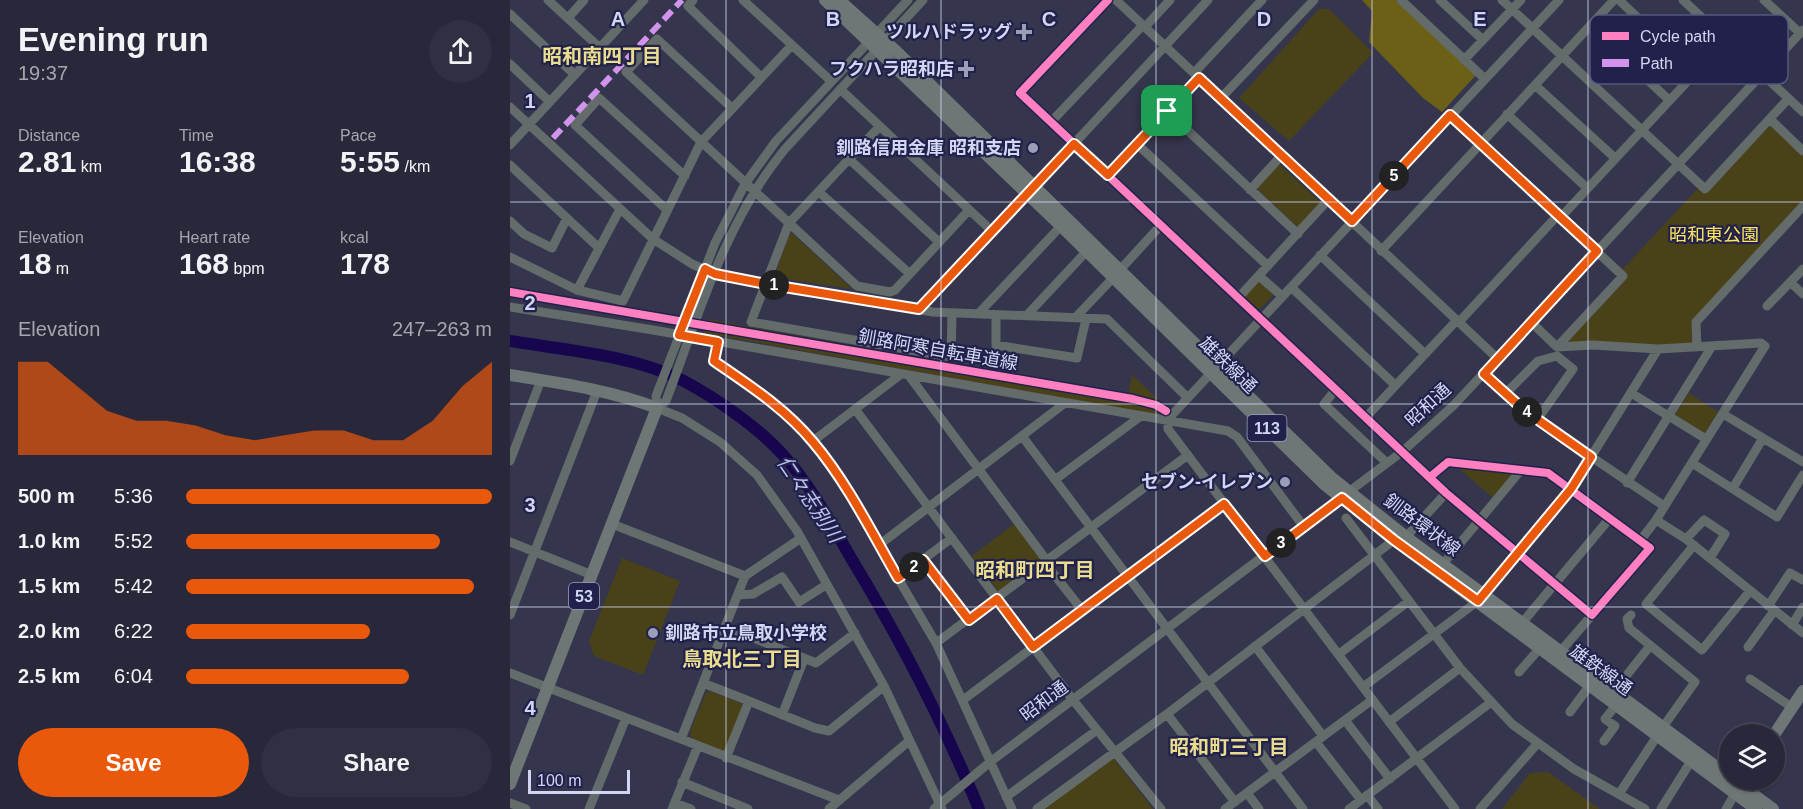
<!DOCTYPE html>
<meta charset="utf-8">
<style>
body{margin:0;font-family:Helvetica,"Noto Sans JP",sans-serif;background:#303042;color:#f1f3f6;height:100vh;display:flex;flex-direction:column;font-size:22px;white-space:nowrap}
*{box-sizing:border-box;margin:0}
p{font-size:20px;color:#a5a6af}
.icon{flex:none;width:33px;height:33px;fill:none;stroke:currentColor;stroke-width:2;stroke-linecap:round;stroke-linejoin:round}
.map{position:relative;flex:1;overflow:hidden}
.details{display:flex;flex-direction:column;background:#28283a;width:510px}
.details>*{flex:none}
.buttons{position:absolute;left:1209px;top:724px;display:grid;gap:12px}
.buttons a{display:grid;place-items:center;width:66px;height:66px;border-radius:50%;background:#28283a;box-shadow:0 2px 4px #0004,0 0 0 2px #444454;font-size:30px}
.scale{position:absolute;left:18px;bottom:15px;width:102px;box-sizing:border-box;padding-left:6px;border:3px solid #d3d6f2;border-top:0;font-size:16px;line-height:21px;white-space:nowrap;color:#d3d6f2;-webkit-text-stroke:4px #21214c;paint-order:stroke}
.pin{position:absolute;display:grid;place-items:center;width:51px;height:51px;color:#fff;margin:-26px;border-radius:12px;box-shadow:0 3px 9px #0006}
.km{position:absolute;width:30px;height:30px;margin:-15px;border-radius:50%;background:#222;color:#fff;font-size:16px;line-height:30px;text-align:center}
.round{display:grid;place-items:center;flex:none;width:63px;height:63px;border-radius:32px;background:#303042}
.summary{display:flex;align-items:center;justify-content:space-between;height:102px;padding:0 18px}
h1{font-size:33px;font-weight:800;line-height:45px}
.stats{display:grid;grid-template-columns:repeat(3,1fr);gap:9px;height:102px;padding:6px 18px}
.stats div{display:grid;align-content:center}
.stats b{font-size:30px;font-weight:800}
.stats small{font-size:16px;font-weight:400}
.stats p{font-size:16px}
.chart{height:168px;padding:12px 18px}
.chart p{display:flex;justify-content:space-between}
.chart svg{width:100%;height:108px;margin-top:6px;fill:#ea580c;opacity:.7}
.action{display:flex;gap:12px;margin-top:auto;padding:12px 18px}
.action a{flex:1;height:69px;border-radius:36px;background:#ea580c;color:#fff;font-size:24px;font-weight:800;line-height:69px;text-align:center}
.action a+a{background:#303042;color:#f1f3f6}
ul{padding:0 18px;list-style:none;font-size:20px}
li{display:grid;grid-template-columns:96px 72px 1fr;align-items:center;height:45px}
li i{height:15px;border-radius:8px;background:#ea580c}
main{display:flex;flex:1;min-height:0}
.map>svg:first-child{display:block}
.green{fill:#494219}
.forest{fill:#6b6016}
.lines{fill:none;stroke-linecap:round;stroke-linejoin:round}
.river{stroke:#17054e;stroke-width:12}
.minor{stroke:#636b6b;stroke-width:9}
.major{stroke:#6e7776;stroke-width:12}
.quiet{stroke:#d193ec;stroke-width:6;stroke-dasharray:12 6;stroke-linecap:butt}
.cycleway-casing{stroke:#21214c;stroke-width:11}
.cycleway{stroke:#ff80c0;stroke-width:8}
.route-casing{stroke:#fff;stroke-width:12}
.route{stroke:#ea580c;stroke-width:8}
.grid{fill:none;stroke:#d3d6f2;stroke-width:1.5;stroke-opacity:0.55}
.poi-dot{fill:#9c9eb8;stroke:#21214c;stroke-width:2}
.labels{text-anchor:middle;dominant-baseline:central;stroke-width:4.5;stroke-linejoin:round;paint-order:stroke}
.shield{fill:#21214c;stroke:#9ea0c0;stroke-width:1.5}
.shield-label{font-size:16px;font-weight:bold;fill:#d3d6f2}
.poi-label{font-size:18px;font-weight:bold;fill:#d3d6f2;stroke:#21214c;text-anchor:end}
.park-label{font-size:18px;fill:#fce559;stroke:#21214c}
.street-label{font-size:18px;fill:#d3d6f2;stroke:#21214c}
.neighbourhood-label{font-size:20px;font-weight:bold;fill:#eadd8e;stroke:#21214c}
.water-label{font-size:20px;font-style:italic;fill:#bec2ef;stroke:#21214c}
.key{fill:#21214c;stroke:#56577e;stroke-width:1.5}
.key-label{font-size:16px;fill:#d3d6f2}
.grid-label{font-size:20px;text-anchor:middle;font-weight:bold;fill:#d3d6f2;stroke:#21214c;stroke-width:4.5;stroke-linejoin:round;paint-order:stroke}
</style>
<main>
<section class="details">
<div class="summary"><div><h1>Evening run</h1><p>19:37</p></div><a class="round"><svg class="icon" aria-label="share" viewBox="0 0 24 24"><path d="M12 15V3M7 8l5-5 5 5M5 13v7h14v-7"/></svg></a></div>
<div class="stats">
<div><p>Distance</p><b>2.81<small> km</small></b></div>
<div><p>Time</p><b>16:38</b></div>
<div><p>Pace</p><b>5:55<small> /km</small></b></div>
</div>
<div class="stats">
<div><p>Elevation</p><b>18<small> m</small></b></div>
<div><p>Heart rate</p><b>168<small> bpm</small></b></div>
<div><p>kcal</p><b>178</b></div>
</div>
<div class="chart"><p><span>Elevation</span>247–263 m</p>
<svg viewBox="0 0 160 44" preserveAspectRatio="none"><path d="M0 44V6L10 6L20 16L30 26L40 30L50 30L60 32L70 36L80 38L90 36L100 34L110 34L120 38L130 38L140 30L150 16L160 6V44z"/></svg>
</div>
<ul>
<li><b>500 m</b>5:36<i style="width:100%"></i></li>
<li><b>1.0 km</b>5:52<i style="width:83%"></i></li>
<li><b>1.5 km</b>5:42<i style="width:94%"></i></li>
<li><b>2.0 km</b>6:22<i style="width:60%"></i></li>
<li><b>2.5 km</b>6:04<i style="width:73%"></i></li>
</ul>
<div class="action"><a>Save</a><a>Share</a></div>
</section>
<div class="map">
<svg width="1293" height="809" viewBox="0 0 1293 809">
<rect width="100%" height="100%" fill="#35364d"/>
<!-- green -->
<path class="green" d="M809,9H819L863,53L779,141L729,98Z
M1260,122L1293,154V202L1183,320L1184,344L1148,346L1060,343L1058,339L1111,271L1189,187L1194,192Z
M769,164L811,203L788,227L746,188Z
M280,233L283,234L342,289L264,277Z
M751,280L765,293L751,308H745L734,297Z
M198,319L618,395L622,375L655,406L648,415L194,333Z
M1179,393L1208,412L1194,434L1165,415Z
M947,467L1000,472L1002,478L982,497Z
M505,523L532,559L489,592L462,556Z
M112,558L170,581L133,675L84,656L79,641Z
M200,691L235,705L215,753L182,739L180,731L196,693Z
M600,759H604L643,809H533Z
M1038,772L1090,809H992L1020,773Z"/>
<!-- forest -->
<path class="forest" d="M852,0H887L966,75L932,112L913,98L859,42L862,11Z"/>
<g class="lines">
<!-- river -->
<path class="river" d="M0,341C55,350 122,355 172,380C206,398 248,427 274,456C301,486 321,524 341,558C390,639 433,722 469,809"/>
<!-- minor -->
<path class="minor" d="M38,0L90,48
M183,0L178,6L251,77
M233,0L321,81
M598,0L510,93L936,493L1082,615L1140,548L1038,473L938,462L920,477
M606,0L988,359
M891,0L974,78
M930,0L973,40
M992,0L1195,189L1278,99
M1109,0L1185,72
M1173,0L1293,112
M1254,0L1290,33
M0,14L65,75
M58,18L74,0
M1080,26L1159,100
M635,27L660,0
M954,60L1011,0
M0,64L40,102
M684,73L752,0
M1025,85L1105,158
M330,89L482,231
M711,98L804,0
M0,107L143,239L182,264L205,274L423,312L597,319L678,398
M222,108L147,39L116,72L347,286L380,292L385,290L459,210
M657,111L788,234
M997,114L1077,188
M940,115L1113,276L1047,347L1021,322
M1260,119L1293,151
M541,122L633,25
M369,127L279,223L241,322L441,357L442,314
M627,144L758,266
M0,145L134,0
M339,159L429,242
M0,165L89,248
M598,175L689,78
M740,190L772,155
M309,192L400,274
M157,210L65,125L89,98L175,176
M1051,217L1216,40
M0,221L14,234L42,248L57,218
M871,251L1104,0
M810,255L915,354
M0,257L67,290L113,301L191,142L282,45
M609,271L651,225
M749,276L772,296
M1280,282L1293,294
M781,287L885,385
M67,290L110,209
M729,297L819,199
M1257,306L1293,269
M0,307L143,330L718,431L727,437L794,527
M409,310L698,0
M468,314L551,226
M486,315V345L567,358L576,319
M517,315L576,252
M565,318L603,278
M949,322L1048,215
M208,342L204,361L261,401L303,441L328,476L426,643L502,809
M1047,347L1083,345L1148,349L1251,343L1255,346L1146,520L1130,541
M1187,347L1186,322L1293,206
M974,374L1027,420L1154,506
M400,377L537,561
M826,389L814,404L877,463
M1121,393L1196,439
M995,394L1028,361L1047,356L1063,369L1027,420
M147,408L172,418L210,442L247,475L287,531L374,686L432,809
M147,408L156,401C189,314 215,222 275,149L413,0
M147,408L146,396L205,243L235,184L266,141L398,0
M345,409L563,700L651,809
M1213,414L1293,462
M856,417L947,320
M512,436L793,809
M303,441L390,375
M0,461L31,380
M1182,463L1267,517L1293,475
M546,479L631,416
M1117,483L1202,346
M1223,488L1253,438
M836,518L950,668L1002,724L1064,769L1135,809
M1146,520L1176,539L1293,633
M102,524L235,576L171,739
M896,537L936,493
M1176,539L1194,520L1215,534L1200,558
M0,542L82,575
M369,545L555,403
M1184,545L1136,604L1192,650L1240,591
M413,560L459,620
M535,563L573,611
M933,564L1011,470
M235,576L291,538
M388,578L442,538
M228,595L243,594L272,577L289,602L316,585
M1258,606L1280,573L1293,580
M0,615L87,391
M1012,623L1100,518
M1282,625L1293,607
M216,627L306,663L345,633
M426,643L678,455
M745,646L813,736
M1238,647L1264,611
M1050,652L1082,615
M829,654L899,601
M1009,672L1030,648
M0,673L329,800
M1240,679L1283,708
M193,683L239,701
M853,687L968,601L1061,489L1148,349
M1104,691L1140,646
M453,700L714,504
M1060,712L1080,685
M657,714L725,802
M272,715L294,659
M835,720L880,779
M879,722L950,668
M1094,741L1105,726L1095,719L1107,704
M806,742L851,800
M216,758L239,701L305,728L319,731L374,686
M172,782L238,809
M737,793L749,809
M1109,794L1153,727L1185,682L1119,628L1117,619L1121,615
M857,795L868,809
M496,797L587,730
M0,803L16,809
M165,803L181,809
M79,809L116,718
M162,809L188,746
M319,809L399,741
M424,809L480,762L893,451L944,405L1293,30
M527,809L657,714L884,540
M715,809L862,700
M839,809L980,703
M945,809L658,429V421L661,416L1049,0
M970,809L1027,744
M1151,809L1181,761
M1216,809L1225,794"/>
<!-- major -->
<path class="major" d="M315,0L551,226L814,484L884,540L1246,809
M329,0L387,52L822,478L896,537L1220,777
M0,375C49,383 100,390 147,408L0,784
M1264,735L1293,691
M1224,780L1263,809"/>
<!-- quiet -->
<path class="quiet" d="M43,138L172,0"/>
<defs>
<path id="cycleway" d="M598,0L510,93L936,493L1082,615L1140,548L1038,473L938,462L920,477
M0,292L623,399L646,405L656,411"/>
</defs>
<!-- cycleway casing -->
<use href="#cycleway" class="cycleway-casing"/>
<!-- cycleway -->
<use href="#cycleway" class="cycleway"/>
</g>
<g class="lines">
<defs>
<path id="route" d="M689,78L842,221L940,115L1087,251L974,374L1014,410L1081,457L1061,489L968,601L884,540L832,498L755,556L714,504L523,647L487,599L459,620L413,560L388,578C362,533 337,482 303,442C276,409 239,385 204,361L208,342L169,335L195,269L205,274L256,284L409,309L564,144L598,175Z"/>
</defs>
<!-- route casing -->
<use href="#route" class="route-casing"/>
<!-- route -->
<use href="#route" class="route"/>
</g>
<!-- grid -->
<path class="grid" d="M216,0V809M431,0V809M646,0V809M862,0V809M1078,0V809M0,202H1293M0,404H1293M0,607H1293"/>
<!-- markers -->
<g class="poi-dot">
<path d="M511 23h6v6h6v6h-6v6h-6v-6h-6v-6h6z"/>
<path d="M453 60h6v6h6v6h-6v6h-6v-6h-6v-6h6z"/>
<circle cx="523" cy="148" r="6"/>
<circle cx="775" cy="482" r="6"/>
<circle cx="143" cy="633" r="6"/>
</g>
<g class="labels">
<!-- shield labels -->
<g class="shield">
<rect x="737.5" y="415" width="39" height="26" rx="4.5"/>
<rect x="59" y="583" width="30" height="26" rx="4.5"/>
</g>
<g class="shield-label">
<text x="757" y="428">113</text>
<text x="74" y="596">53</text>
</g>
<!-- poi labels -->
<g class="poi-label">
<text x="502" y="32">ツルハドラッグ</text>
<text x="444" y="69">フクハラ昭和店</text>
<text x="511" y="148">釧路信用金庫 昭和支店</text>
<text x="763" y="482">セブン-イレブン</text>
<text x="155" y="633" text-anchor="start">釧路市立鳥取小学校</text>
</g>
<!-- park labels -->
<g class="park-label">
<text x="1204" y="235">昭和東公園</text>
</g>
<!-- street labels -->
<g class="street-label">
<text transform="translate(428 350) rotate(10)">釧路阿寒自転車道線</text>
<text transform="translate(718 365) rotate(44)">雄鉄線通</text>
<text transform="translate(918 405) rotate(-43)">昭和通</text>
<text transform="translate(912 525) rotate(37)">釧路環状線</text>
<text transform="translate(1091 670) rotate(36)">雄鉄線通</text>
<text transform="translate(534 701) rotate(-37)">昭和通</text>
</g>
<!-- neighbourhood labels -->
<g class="neighbourhood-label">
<text x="92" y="56">昭和南四丁目</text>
<text x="525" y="570">昭和町四丁目</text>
<text x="232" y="659">鳥取北三丁目</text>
<text x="719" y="747">昭和町三丁目</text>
</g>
<!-- water labels -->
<g class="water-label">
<text transform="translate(300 499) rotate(56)">仁々志別川</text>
</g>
</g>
<!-- legend -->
<rect x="1080" y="15" width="198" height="69" rx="9" class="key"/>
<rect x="1092" y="32" width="27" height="8" fill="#ff80c0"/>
<rect x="1092" y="59" width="27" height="8" fill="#d193ec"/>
<g class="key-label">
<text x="1130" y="42">Cycle path</text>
<text x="1130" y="69">Path</text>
</g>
<g class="grid-label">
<text x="108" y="26">A</text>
<text x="323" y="26">B</text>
<text x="539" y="26">C</text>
<text x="754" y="26">D</text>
<text x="970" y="26">E</text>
<text x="20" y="108">1</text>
<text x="20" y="310">2</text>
<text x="20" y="512">3</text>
<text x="20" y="715">4</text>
</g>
</svg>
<div class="buttons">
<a><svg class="icon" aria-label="layers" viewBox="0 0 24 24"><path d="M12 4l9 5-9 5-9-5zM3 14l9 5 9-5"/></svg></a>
</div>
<div class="scale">100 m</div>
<div class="pin" style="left:657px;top:111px;background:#1e9e55"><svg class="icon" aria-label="arrive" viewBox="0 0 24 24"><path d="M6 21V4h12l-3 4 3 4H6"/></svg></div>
<b class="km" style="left:264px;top:285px">1</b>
<b class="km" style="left:404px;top:567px">2</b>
<b class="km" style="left:771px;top:543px">3</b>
<b class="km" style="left:1017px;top:412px">4</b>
<b class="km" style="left:884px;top:176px">5</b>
</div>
</main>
